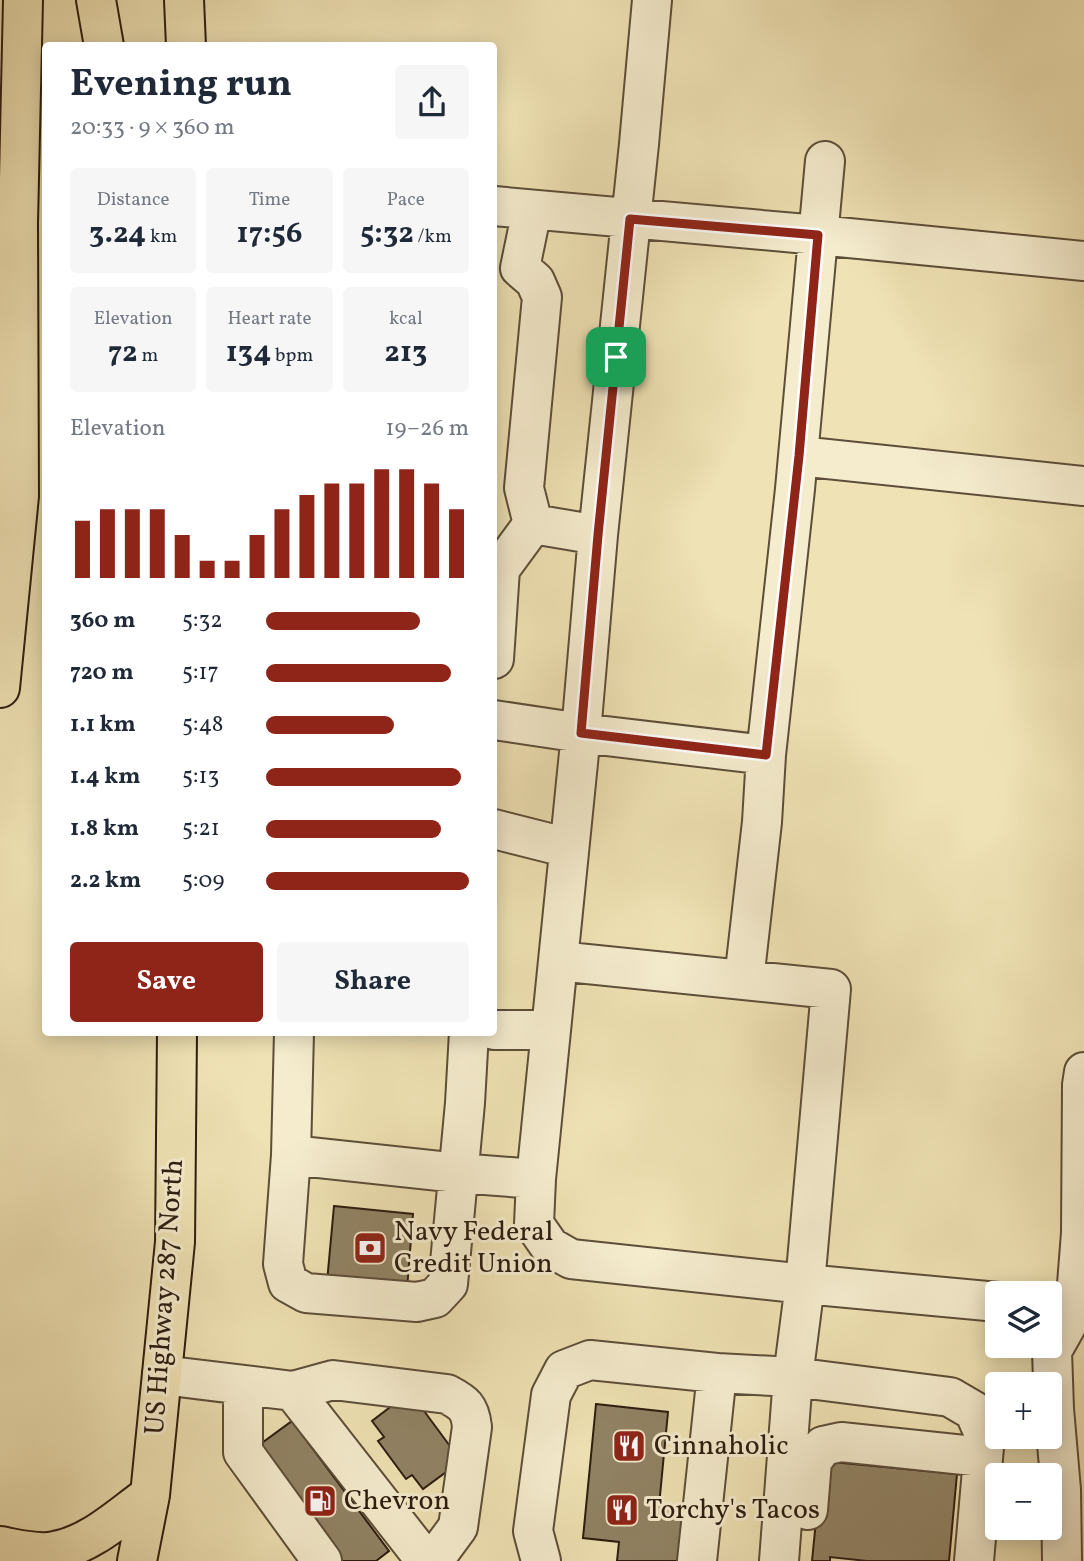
<!DOCTYPE html>
<meta charset="utf-8">
<style>
body{margin:0;font-family:Vollkorn,serif;background:#f6f6f7;color:#1f2937;height:100vh;display:flex;flex-direction:column;font-size:26px;white-space:nowrap}
*{box-sizing:border-box;margin:0}
p{font-size:23px;color:#747a83}
.icon{flex:none;width:38px;height:38px;fill:none;stroke:currentColor;stroke-width:2;stroke-linecap:round;stroke-linejoin:round}
.map{position:relative;flex:1;overflow:hidden}
.sheet{position:absolute;left:42px;top:42px;width:455px;height:994px;display:flex;flex-direction:column;background:#fff;border-radius:7px;box-shadow:0 4px 18px #0003}
.sheet>*{flex:none}
.buttons{position:absolute;left:985px;top:1281px;display:grid;gap:14px}
.buttons a{display:grid;place-items:center;width:77px;height:77px;border-radius:7px;background:#fff;box-shadow:0 4px 18px #0003;font-size:35px}
.pin{position:absolute;display:grid;place-items:center;width:60px;height:60px;color:#fff;margin:-30px;border-radius:14px;box-shadow:0 4px 10px #0006}
.round{display:grid;place-items:center;flex:none;width:74px;height:74px;border-radius:7px;background:#f6f6f7}
.summary{display:flex;align-items:center;justify-content:space-between;height:119px;padding:0 28px}
h1{font-size:38px;font-weight:700;line-height:52px}
.figures{display:grid;grid-template-columns:repeat(3,1fr);gap:10px;height:119px;padding:7px 28px}
.figures div{display:grid;align-content:center;border-radius:7px;background:#f6f6f7;text-align:center}
.figures b{font-size:30px;font-weight:700}
.figures small{font-size:19px;font-weight:400}
.figures p{font-size:19px}
.chart{height:196px;padding:14px 28px}
.chart p{display:flex;justify-content:space-between}
.chart svg{width:100%;height:126px;margin-top:7px;stroke:#8f2418;stroke-width:6}
.action{display:flex;gap:14px;margin-top:auto;padding:14px 28px}
.action a{flex:1;height:80px;border-radius:7px;background:#8f2418;color:#fff;font-size:28px;font-weight:700;line-height:80px;text-align:center}
.action a+a{background:#f6f6f7;color:#1f2937}
ul{padding:0 28px;list-style:none;font-size:23px}
li{display:grid;grid-template-columns:112px 84px 1fr;align-items:center;height:52px}
li i{height:18px;border-radius:9px;background:#8f2418}
.map>svg:first-child{display:block}
.building{fill:#918365;stroke:#2c1c10;stroke-width:2}
.lines{fill:none;stroke-linecap:round;stroke-linejoin:round}
.minor-casing{stroke:#5d4e39;stroke-width:42}
.major-casing{stroke:#2c1c10;stroke-width:42}
.highway-casing{stroke:#2c1c10;stroke-width:42}
.minor{stroke:#f5ecce;stroke-width:38}
.major{stroke:#efe2b4;stroke-width:38}
.highway{stroke:#efe2b4;stroke-width:38}
.route-casing{stroke:#fff;stroke-width:14}
.route{stroke:#8f2418;stroke-width:9}
.labels{text-anchor:middle;dominant-baseline:central;stroke-width:6;stroke-linejoin:round;paint-order:stroke}
.poi-label{font-size:28px;fill:#2c1c10;stroke:#f5ecce;text-anchor:start}
.street-label{font-size:28px;fill:#2c1c10;stroke:#f5ecce}
</style>
<div class="map">
<svg width="1084" height="1561" viewBox="0 0 1084 1561">
<rect width="100%" height="100%" fill="#efe2b4"/>
<filter id="stains"><feTurbulence type="fractalNoise" baseFrequency=".00286" numOctaves="4"/><feColorMatrix values="0 0 0 0 .2 0 0 0 0 .09 0 0 0 0 .02 0 0 0 .5 -.17"/></filter>
<radialGradient id="worn" r=".72"><stop offset=".6" stop-color="#630" stop-opacity="0"/><stop offset="1" stop-color="#630" stop-opacity=".3"/></radialGradient>
<!-- building -->
<path class="building" d="M334,1206L413,1214L407,1289L327,1282Z
M410,1392L461,1461L423,1489L412,1475L406,1479L378,1441L384,1437L372,1421Z
M596,1404L668,1412L659,1506L683,1508L678,1561H617L619,1542L583,1538Z
M292,1421L389,1551L376,1561H334L251,1451Z
M822,1461L957,1474L949,1561H867L830,1557V1561H812Z"/>
<g class="lines">
<defs>
<path id="minor" d="M652,0L639,144L598,535L581,733L536,1179L534,1224L550,1247L571,1259L805,1284L998,1302
M494,206L818,235L1084,261
M532,210L520,268L535,281L542,297L524,488L533,524L598,535
M799,456L1084,486
M494,659L500,569L533,524
M494,720L581,733L766,755
M494,829L569,848
M558,961L831,989L805,1284L793,1377L779,1561
M744,980L762,822L766,755L795,489L825,161
M494,1030H550
M469,1032L465,1103L448,1284L435,1298L417,1302L306,1293L288,1283L283,1264L291,1155L458,1173L536,1179
M291,1155L294,1032
M162,1375L293,1391L426,1561
M243,1385V1452L322,1561
M293,1391L333,1380L447,1394C464,1403 470,1407 472,1427L458,1527L433,1561
M808,1510L812,1461L823,1446L841,1442L983,1457
M541,1561L533,1531L551,1395L564,1370L590,1360L717,1373L793,1377L950,1397L974,1411L985,1436L974,1561
M697,1561L717,1373
M1062,1561L1061,1490L1054,1409L1052,1351L1075,1310L1081,1233L1082,1085L1084,1072"/>
<path id="major" d="M184,0L186,46
M0,1546C17,1549 38,1555 55,1551C92,1544 120,1516 150,1495
M137,1561L150,1495L175,1242L177,1032"/>
<path id="highway" d="M96,0L104,46
M0,688L19,496L18,223L23,0"/>
</defs>
<!-- minor casing -->
<use href="#minor" class="minor-casing"/>
<!-- major casing -->
<use href="#major" class="major-casing"/>
<!-- highway casing -->
<use href="#highway" class="highway-casing"/>
<!-- minor -->
<use href="#minor" class="minor"/>
<!-- major -->
<use href="#major" class="major"/>
<!-- highway -->
<use href="#highway" class="highway"/>
</g>
<g class="lines">
<defs>
<path id="route" d="M630,219L818,235L799,456L766,755L581,733L598,535Z"/>
</defs>
<!-- route casing -->
<use href="#route" class="route-casing"/>
<!-- route -->
<use href="#route" class="route"/>
</g>
<!-- icons -->
<defs>
<symbol id="bank-square" viewBox="-11 -11 22 22"><rect x="-9" y="-9" width="18" height="18" rx="4" fill="#8f2418" stroke="#f5ecce"/><path d="M-6-4H6V4H-6ZM0-2.3a2.3 2.3 0 1 0 0 4.6a2.3 2.3 0 1 0 0-4.6Z" fill="#fff"/></symbol>
<symbol id="restaurant-square" viewBox="-11 -11 22 22"><rect x="-9" y="-9" width="18" height="18" rx="4" fill="#8f2418" stroke="#f5ecce"/><path d="M-5-6h1v4h1v-4h1v4h1v-4h1v5L-1.5 .5V6h-2V.5L-5-1ZM5-6V6H3V1.5H1.5Q1.5-4 5-6Z" fill="#fff"/></symbol>
<symbol id="fuel-square" viewBox="-11 -11 22 22"><rect x="-9" y="-9" width="18" height="18" rx="4" fill="#8f2418" stroke="#f5ecce"/><path d="M-5.5-6h7V0h2V4h1.3V-2.5L3-4.5l.8-.8L6-3V5H2.5V1h-1V6h-7ZM-4.2-4.7v3.2H.2V-4.7Z" fill="#fff"/></symbol>
</defs>
<g fill-rule="evenodd">
<use href="#bank-square" x="351" y="1229" width="38" height="38"/>
<use href="#restaurant-square" x="610" y="1427" width="38" height="38"/>
<use href="#fuel-square" x="301" y="1482" width="38" height="38"/>
<use href="#restaurant-square" x="603" y="1491" width="38" height="38"/>
</g>
<g class="labels">
<!-- poi labels -->
<g class="poi-label">
<text x="394" y="1232">Navy Federal<tspan x="394" dy="32">Credit Union</tspan></text>
<text x="654" y="1446">Cinnaholic</text>
<text x="344" y="1501">Chevron</text>
<text x="646" y="1510">Torchy's Tacos</text>
</g>
<!-- street labels -->
<g class="street-label">
<text transform="translate(165 1297) rotate(-86)">US Highway 287 North</text>
</g>
</g>
<rect width="100%" height="100%" filter="url(#stains)"/>
<rect width="100%" height="100%" fill="url(#worn)"/>
</svg>
<div class="buttons">
<a><svg class="icon" aria-label="layers" viewBox="0 0 24 24"><path d="M12 4l9 5-9 5-9-5zM3 14l9 5 9-5"/></svg></a>
<a>+</a>
<a>−</a>
</div>
<div class="pin" style="left:616px;top:357px;background:#1e9e55"><svg class="icon" aria-label="arrive" viewBox="0 0 24 24"><path d="M6 21V4h12l-3 4 3 4H6"/></svg></div>
<section class="sheet">
<div class="summary"><div><h1>Evening run</h1><p>20:33 · 9 × 360 m</p></div><a class="round"><svg class="icon" aria-label="share" viewBox="0 0 24 24"><path d="M12 15V3M7 8l5-5 5 5M5 13v7h14v-7"/></svg></a></div>
<div class="figures">
<div><p>Distance</p><b>3.24<small> km</small></b></div>
<div><p>Time</p><b>17:56</b></div>
<div><p>Pace</p><b>5:32<small> /km</small></b></div>
</div>
<div class="figures">
<div><p>Elevation</p><b>72<small> m</small></b></div>
<div><p>Heart rate</p><b>134<small> bpm</small></b></div>
<div><p>kcal</p><b>213</b></div>
</div>
<div class="chart"><p><span>Elevation</span>19–26 m</p>
<svg viewBox="0 0 160 44" preserveAspectRatio="none"><path d="M5 44V24M15 44V20M25 44V20M35 44V20M45 44V29M55 44V38M65 44V38M75 44V29M85 44V20M95 44V15M105 44V11M115 44V11M125 44V6M135 44V6M145 44V11M155 44V20"/></svg>
</div>
<ul>
<li><b>360 m</b>5:32<i style="width:76%"></i></li>
<li><b>720 m</b>5:17<i style="width:91%"></i></li>
<li><b>1.1 km</b>5:48<i style="width:63%"></i></li>
<li><b>1.4 km</b>5:13<i style="width:96%"></i></li>
<li><b>1.8 km</b>5:21<i style="width:86%"></i></li>
<li><b>2.2 km</b>5:09<i style="width:100%"></i></li>
</ul>
<div class="action"><a>Save</a><a>Share</a></div>
</section>
</div>
